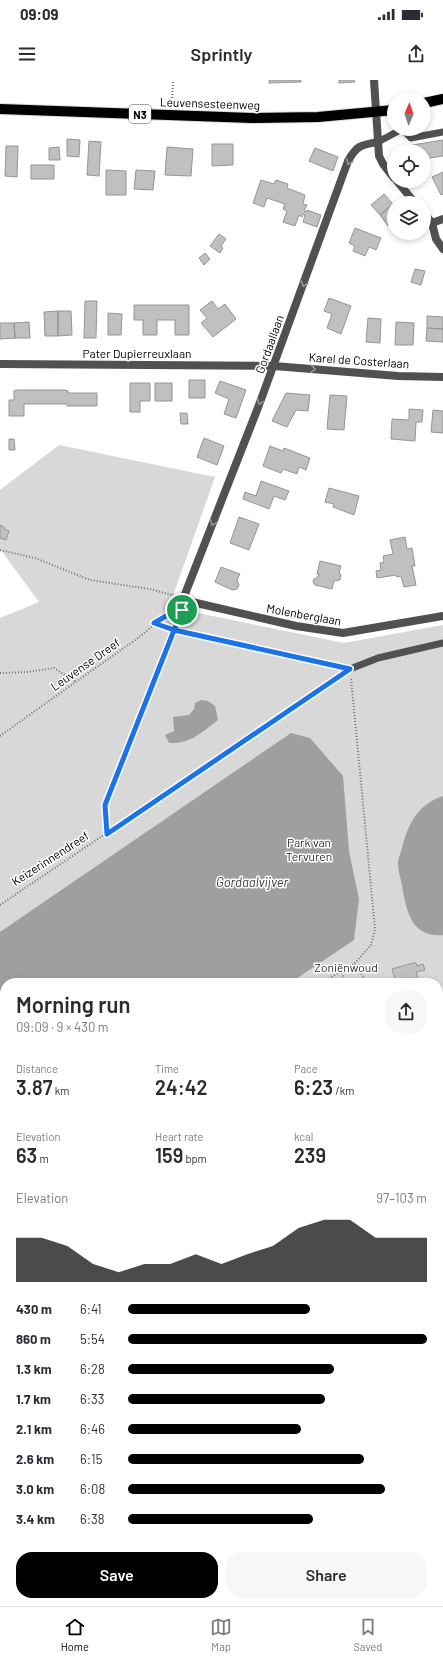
<!DOCTYPE html>
<meta charset="utf-8">
<style>
body{margin:0;font-family:Barlow,sans-serif;background:#f7f7f7;color:#2b2b33;height:100vh;display:flex;flex-direction:column;font-size:15px;white-space:nowrap}
*{box-sizing:border-box;margin:0}
p{font-size:13px;color:#7c7c81}
.icon{flex:none;width:22px;height:22px;fill:none;stroke:currentColor;stroke-width:2;stroke-linecap:round;stroke-linejoin:round}
.map{position:relative;flex:1;overflow:hidden}
.panel{position:absolute;left:0px;top:898px;width:443px;height:628px;display:flex;flex-direction:column;background:#fff;border-radius:16px 16px 0 0;box-shadow:0 2px 6px #0003}
.panel>*{flex:none}
.needle{width:26px;rotate:2deg}
.tools{position:absolute;left:387px;top:12px;display:grid;gap:8px}
.tools a{display:grid;place-items:center;width:44px;height:44px;border-radius:50%;background:#fff;box-shadow:0 2px 6px #0003;font-size:20px}
.pin{position:absolute;display:grid;place-items:center;width:34px;height:34px;color:#fff;margin:-17px;border:2px solid #fff;border-radius:50%;box-shadow:0 1px 4px #0007}
.round{display:grid;place-items:center;flex:none;width:42px;height:42px;border-radius:16px;background:#f7f7f7}
.summary{display:flex;align-items:center;justify-content:space-between;height:68px;padding:0 16px}
h1{font-size:22px;font-weight:600;line-height:30px}
.metrics{display:grid;grid-template-columns:repeat(3,1fr);gap:6px;height:68px;padding:4px 16px}
.metrics div{display:grid;align-content:center}
.metrics b{font-size:20px;font-weight:600}
.metrics small{font-size:11px;font-weight:400}
.metrics p{font-size:11px}
.chart{height:112px;padding:8px 16px}
.chart p{display:flex;justify-content:space-between}
.chart svg{width:100%;height:72px;margin-top:4px;fill:#000;opacity:.7}
.button{display:flex;gap:8px;margin-top:auto;padding:8px 16px}
.button a{flex:1;height:46px;border-radius:16px;background:#000;color:#fff;font-size:16px;font-weight:600;line-height:46px;text-align:center}
.button a+a{background:#f7f7f7;color:#2b2b33}
ul{padding:0 16px;list-style:none;font-size:13px}
li{display:grid;grid-template-columns:64px 48px 1fr;align-items:center;height:30px}
li i{height:10px;border-radius:5px;background:#000}
.status{display:flex;justify-content:space-between;align-items:center;height:28px;padding:0 20px;background:#fff;direction:ltr}
.status svg{height:11px;fill:currentColor}
header{display:flex;justify-content:space-between;align-items:center;height:52px;padding:0 16px;background:#fff;font-size:18px;font-weight:600}
.tab-bar{display:flex;justify-content:space-around;align-items:center;height:56px;border-top:1px solid #e1e1e2;background:#fff;font-size:11px;color:#7c7c81}
.tab-bar a{display:grid;justify-items:center;gap:2px}
.tab-bar .on{color:#000}
.map>svg:first-child{display:block}
.green{fill:#d8d8d8;fill-rule:evenodd}
.water{fill:#9f9f9f}
.building{fill:#c0c0c0;stroke:#959595}
.lines{fill:none;stroke-linecap:round;stroke-linejoin:round}
.primary-casing{stroke:#dbdbdb;stroke-width:12}
.path{stroke:#737373;stroke-width:2;stroke-dasharray:1 2;stroke-linecap:butt}
.lane{stroke:#515151;stroke-width:7}
.street{stroke:#515151;stroke-width:8}
.primary{stroke:#000;stroke-width:10}
.oneway{stroke:#979797}
.route-casing{stroke:#fff;stroke-width:8}
.route{stroke:#1a73e8;stroke-width:5}
.labels{text-anchor:middle;dominant-baseline:central;stroke-width:3;stroke-linejoin:round;paint-order:stroke}
.shield{fill:#fff;stroke:#4c4c4c;stroke-width:1}
.shield-label{font-size:11px;font-weight:bold;fill:#000}
.street-label{font-size:12px;fill:#000;stroke:#fff}
.park-label{font-size:12px;fill:#2f2f2f;stroke:#fff}
.water-label{font-size:13px;font-style:italic;fill:#404040;stroke:#fff}
</style>
<div class="status"><b>09:09</b><svg viewBox="0 0 49 12"><path d="M0 12V9h3v3zM5 12V6h3v6zM10 12V3h3v9zM15 12V0h3v12zM26 1h20v11H26zM47 4h2v5h-2z"/></svg></div>
<header><svg class="icon" aria-label="menu" viewBox="0 0 24 24"><path d="M4 6h16M4 12h16M4 18h16"/></svg>Sprintly<svg class="icon" aria-label="share" viewBox="0 0 24 24"><path d="M12 15V3M7 8l5-5 5 5M5 13v7h14v-7"/></svg></header>
<div class="map">
<svg width="443" height="1526" viewBox="0 0 443 1526">
<rect width="100%" height="100%" fill="#fff"/>
<!-- green -->
<path class="green" d="M59,365L215,397L169,527L344,563L443,545V1526H0V538L39,522L0,469V410ZM5,903H438V1521H5Z"/>
<!-- water -->
<path class="water" d="M201,620L208,621L215,626L218,640C202,652 191,664 169,663L165,655L174,651L173,637L189,635L194,629L195,623Z
M291,653L310,658L343,696L349,771L359,819L354,860L290,903H5V1093L0,1096V852Z
M443,716V855C411,858 406,830 402,805C401,800 397,786 398,782C398,779 401,772 402,768C408,744 418,724 443,716Z"/>
<!-- building -->
<path class="building" d="M269,0H301V2L269,3Z
M339,0H354L355,2L339,3Z
M67,59L80,60L79,77L67,76Z
M443,60V76L424,79V71H407L406,66Z
M89,61L101,62L99,96L87,95Z
M212,64H233V85L212,86Z
M6,66H18L17,97L5,96Z
M59,67L60,80H49V68Z
M167,67L193,69L191,96L165,95Z
M315,68L338,77L333,91L309,81Z
M31,85H54V99H31Z
M106,90L126,91V115H106Z
M136,90L155,91L153,110L134,109Z
M443,92V114L441,115L432,97Z
M261,100L274,104L276,100L288,104L287,108L305,115L303,124L307,125L304,131L306,132L307,130L321,135L317,147L303,142L305,135L303,134L302,137L299,135L295,146L283,142L287,131L283,129L285,124L267,118L264,127L253,123Z
M384,114L393,124L380,135L371,125Z
M393,124L394,141L388,146L380,135Z
M355,148L381,158L376,170L369,167L365,176L353,171L355,166L349,163Z
M219,154L226,159L221,166L223,168L220,173L210,166Z
M205,173L210,179L204,185L199,178Z
M415,189L425,191L421,205L411,202Z
M329,218L351,226L341,254L327,248L332,234L324,231Z
M85,221H97L96,258H84Z
M212,221L218,229L225,224L236,239L213,257L201,243L207,238L200,230Z
M134,225H189V255H175V240H157V255H143V240H134Z
M58,231H71L72,255L58,256Z
M58,231V256H45L44,232Z
M108,233L122,234L121,255H108Z
M427,236L443,237V249L427,248Z
M368,238L381,239L380,263L366,262Z
M29,242L30,258H15L14,243Z
M396,242L414,243L413,265H395Z
M0,243H14L15,258L0,259Z
M427,248L443,249V262L426,261Z
M189,300H205V318H189Z
M220,301L246,310L236,338L224,334L229,319L215,313Z
M130,303H150V321H140V332H130Z
M155,303H172V321H155Z
M17,310H65L68,311V313H97V326H67V324H24V336H9V320H14V311Z
M286,313L310,315L308,331L296,330L287,347L272,341Z
M330,315L347,316L344,350L327,349Z
M409,329L423,330L422,342H416L415,361L391,359L392,339L409,340Z
M433,330L443,331V353L431,352Z
M180,333H187L188,344H181Z
M204,358L224,366L217,385L197,377Z
M9,359H14L15,370H9Z
M270,366L283,371L284,368L310,378L306,390L299,387L297,394L283,389L281,393L263,386Z
M261,401L289,411L285,420L274,416L269,429L243,419L245,412L256,416Z
M329,408L359,416L354,435L333,427L334,424L325,422Z
M239,437L259,444L249,470L230,463Z
M0,445L4,447V449L9,451L6,460L0,458Z
M405,457L407,469L412,468L415,486H412L416,505L404,507L401,496L397,497L396,495L377,498L376,491L381,490L380,483L384,482L383,476L393,474L390,460Z
M320,481L341,486L339,492L341,495L340,500L334,501L332,509L315,505L313,502L314,499L318,497L319,494H317Z
M221,487L240,494L237,500L239,505L237,509L232,510L215,502Z
M413,883H416L417,886L423,884L425,890L416,892L418,898L396,903L392,889Z"/>
<g class="lines">
<defs>
<path id="primary" d="M424,23L443,19
M0,29L252,38L318,37L394,30"/>
</defs>
<!-- primary casing -->
<use href="#primary" class="primary-casing"/>
<!-- path -->
<path class="path" d="M172,24L173,0
M0,470L35,478L90,500L149,509L176,516
M155,543L174,550L341,587
M0,593L28,592L54,588L76,602
M0,656C43,625 87,594 131,563C149,551 159,536 182,530
M107,754L105,725L183,527
M0,825L342,594
M354,884L368,903
M341,893L347,903
M321,903L354,884L371,865L375,849L351,598
M438,931L443,930
M438,1047L443,1053
M0,1123L5,1120
M105,1526L107,1521"/>
<!-- lane -->
<path class="lane" d="M402,49L411,58L443,52
M378,62L402,49
M350,589L378,578L443,563"/>
<!-- street -->
<path class="street" d="M374,0L379,76L383,84L394,98
M378,62C361,65 357,65 348,81L259,325L185,514L186,518L192,522L296,546L343,553L443,536
M397,101L415,123
M424,133L432,143L436,159L443,169
M432,143L443,139
M0,284L274,286L398,296L443,297"/>
<!-- primary -->
<use href="#primary" class="primary"/>
</g>
<!-- one-way arrows -->
<defs><path id="oneway-chevron" d="M-2-3.5L2.5 0L-2 3.5" fill="none" stroke-width="1.6" stroke-linecap="round" stroke-linejoin="round"/></defs>
<g class="oneway">
<use href="#oneway-chevron" transform="translate(349 82) rotate(114)"/>
<use href="#oneway-chevron" transform="translate(304 204) rotate(110)"/>
<use href="#oneway-chevron" transform="translate(313 289) rotate(5)"/>
<use href="#oneway-chevron" transform="translate(260 322) rotate(111)"/>
<use href="#oneway-chevron" transform="translate(213 443) rotate(111)"/>
</g>
<g class="lines">
<defs>
<path id="route" d="M182,530L173,532L154,543L174,550L350,589L107,754L105,725L182,530"/>
</defs>
<!-- route casing -->
<use href="#route" class="route-casing"/>
<!-- route -->
<use href="#route" class="route"/>
</g>
<g class="labels">
<!-- shield labels -->
<rect class="shield" x="129" y="25" width="22" height="18" rx="3"/>
<g class="shield-label">
<text x="140" y="34">N3</text>
</g>
<!-- street labels -->
<g class="street-label">
<text transform="translate(210 23) rotate(2)">Leuvensesteenweg</text>
<text transform="translate(269 264) rotate(-70)">Gordaallaan</text>
<text x="137" y="273">Pater Dupierreuxlaan</text>
<text transform="translate(359 280) rotate(4)">Karel de Costerlaan</text>
<text transform="translate(304 534) rotate(10)">Molenberglaan</text>
<text transform="translate(85 584) rotate(-35)">Leuvense Dreef</text>
<text transform="translate(50 778) rotate(-33)">Keizerinnendreef</text>
</g>
<!-- park labels -->
<g class="park-label">
<text x="309" y="762">Park van<tspan x="309" dy="14">Tervuren</tspan></text>
<text x="346" y="887">Zoniënwoud</text>
</g>
<!-- water labels -->
<g class="water-label">
<text x="252" y="802">Gordaalvijver</text>
</g>
</g>
</svg>
<div class="tools">
<a><svg class="needle" viewBox="-14 -14 28 28"><path d="M0-13l5 13h-10z" fill="#e53935"/><path d="M0 13l5-13h-10z" fill="#7c7c81"/></svg></a>
<a><svg class="icon" aria-label="locate" viewBox="0 0 24 24"><circle cx="12" cy="12" r="6"/><path d="M12 2v4M12 18v4M2 12h4M18 12h4"/></svg></a>
<a><svg class="icon" aria-label="layers" viewBox="0 0 24 24"><path d="M12 4l9 5-9 5-9-5zM3 14l9 5 9-5"/></svg></a>
</div>
<div class="pin" style="left:182px;top:530px;background:#1e9e55"><svg class="icon" aria-label="arrive" viewBox="0 0 24 24"><path d="M6 21V4h12l-3 4 3 4H6"/></svg></div>
<section class="panel">
<div class="summary"><div><h1>Morning run</h1><p>09:09 · 9 × 430 m</p></div><a class="round"><svg class="icon" aria-label="share" viewBox="0 0 24 24"><path d="M12 15V3M7 8l5-5 5 5M5 13v7h14v-7"/></svg></a></div>
<div class="metrics">
<div><p>Distance</p><b>3.87<small> km</small></b></div>
<div><p>Time</p><b>24:42</b></div>
<div><p>Pace</p><b>6:23<small> /km</small></b></div>
</div>
<div class="metrics">
<div><p>Elevation</p><b>63<small> m</small></b></div>
<div><p>Heart rate</p><b>159<small> bpm</small></b></div>
<div><p>kcal</p><b>239</b></div>
</div>
<div class="chart"><p><span>Elevation</span>97–103 m</p>
<svg viewBox="0 0 160 44" preserveAspectRatio="none"><path d="M0 44V17L10 17L20 22L30 33L40 38L50 33L60 33L70 27L80 33L90 27L100 22L110 11L120 6L130 6L140 17L150 17L160 17V44z"/></svg>
</div>
<ul>
<li><b>430 m</b>6:41<i style="width:61%"></i></li>
<li><b>860 m</b>5:54<i style="width:100%"></i></li>
<li><b>1.3 km</b>6:28<i style="width:69%"></i></li>
<li><b>1.7 km</b>6:33<i style="width:66%"></i></li>
<li><b>2.1 km</b>6:46<i style="width:58%"></i></li>
<li><b>2.6 km</b>6:15<i style="width:79%"></i></li>
<li><b>3.0 km</b>6:08<i style="width:86%"></i></li>
<li><b>3.4 km</b>6:38<i style="width:62%"></i></li>
</ul>
<div class="button"><a>Save</a><a>Share</a></div>
</section>
</div>
<nav class="tab-bar">
<a class="on"><svg class="icon" aria-label="home" viewBox="0 0 24 24"><path d="M3 11l9-7 9 7M6 9v11h12V9"/></svg>Home</a>
<a><svg class="icon" aria-label="map" viewBox="0 0 24 24"><path d="M3 6l6-2 6 2 6-2v14l-6 2-6-2-6 2zM9 4v14M15 6v14"/></svg>Map</a>
<a><svg class="icon" aria-label="saved" viewBox="0 0 24 24"><path d="M7 4h10v16l-5-4-5 4z"/></svg>Saved</a>
</nav>
